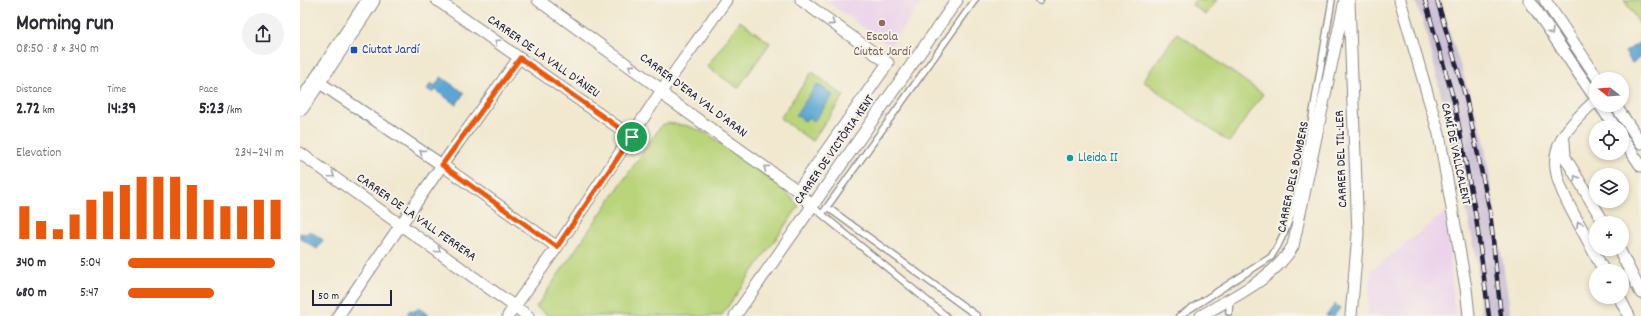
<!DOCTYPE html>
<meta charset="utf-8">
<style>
body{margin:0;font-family:Dekko,sans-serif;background:#f2f2f3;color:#2b2b33;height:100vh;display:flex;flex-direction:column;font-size:15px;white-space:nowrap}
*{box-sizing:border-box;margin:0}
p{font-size:13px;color:#7c7c81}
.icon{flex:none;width:22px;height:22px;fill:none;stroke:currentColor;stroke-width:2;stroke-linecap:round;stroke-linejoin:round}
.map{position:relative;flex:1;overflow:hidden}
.drawer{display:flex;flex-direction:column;background:#fff;width:300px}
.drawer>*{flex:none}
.needle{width:26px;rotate:287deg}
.fabs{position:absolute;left:1289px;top:72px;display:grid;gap:8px}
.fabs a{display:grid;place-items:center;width:40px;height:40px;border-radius:50%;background:#fff;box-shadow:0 2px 6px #0003;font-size:20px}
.scale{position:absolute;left:12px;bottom:10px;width:80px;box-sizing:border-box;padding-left:4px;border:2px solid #22223b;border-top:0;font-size:11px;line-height:14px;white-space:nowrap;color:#22223b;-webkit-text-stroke:3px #f7f3e8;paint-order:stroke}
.pin{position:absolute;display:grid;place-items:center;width:34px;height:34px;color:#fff;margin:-17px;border:2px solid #fff;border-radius:50%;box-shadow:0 1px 4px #0007}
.round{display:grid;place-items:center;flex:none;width:42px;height:42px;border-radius:21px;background:#f2f2f3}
.head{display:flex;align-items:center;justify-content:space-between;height:68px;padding:0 16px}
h1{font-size:22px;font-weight:800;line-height:30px}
.metrics{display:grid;grid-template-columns:repeat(3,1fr);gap:6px;height:68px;padding:4px 16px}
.metrics div{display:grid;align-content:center}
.metrics b{font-size:17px;font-weight:800}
.metrics small{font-size:11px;font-weight:400}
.metrics p{font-size:11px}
.chart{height:112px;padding:8px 16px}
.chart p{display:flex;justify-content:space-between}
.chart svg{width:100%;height:72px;margin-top:4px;stroke:#ea580c;stroke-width:6}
ul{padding:0 16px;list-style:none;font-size:13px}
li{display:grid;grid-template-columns:64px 48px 1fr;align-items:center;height:30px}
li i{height:10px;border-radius:5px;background:#ea580c}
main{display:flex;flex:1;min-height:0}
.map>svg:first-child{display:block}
.built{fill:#ebd1eb}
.industrial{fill:#cbbfd5}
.green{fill:#b9d47a;stroke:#6e7b5a}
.water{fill:#5ca6d4;stroke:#3f6488}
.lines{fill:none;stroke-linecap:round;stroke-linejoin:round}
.lane-casing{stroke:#8a8585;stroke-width:8}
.street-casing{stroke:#8a8585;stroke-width:13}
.primary-casing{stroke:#8a8585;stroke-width:19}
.lane{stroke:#fff;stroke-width:5.5}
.street{stroke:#fff;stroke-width:11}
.primary{stroke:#fff;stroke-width:17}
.rail-casing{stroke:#22223b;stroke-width:4.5}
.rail{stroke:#f7f3e8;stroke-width:3;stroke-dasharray:9;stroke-linecap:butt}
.oneway{stroke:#9c9ca7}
.route-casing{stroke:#fff;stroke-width:8}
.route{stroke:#ea580c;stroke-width:5}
.education-dot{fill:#8d6e63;stroke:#f7f3e8;stroke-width:1.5}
.transit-dot{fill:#1a4fb4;stroke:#f7f3e8;stroke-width:1.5}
.culture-dot{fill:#0f9aa8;stroke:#f7f3e8;stroke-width:1.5}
.labels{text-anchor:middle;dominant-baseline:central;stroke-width:4;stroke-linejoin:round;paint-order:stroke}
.education-label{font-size:13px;fill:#785e54;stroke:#f7f3e8}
.transit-label{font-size:13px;fill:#164399;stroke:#f7f3e8;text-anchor:start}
.street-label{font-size:13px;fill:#22223b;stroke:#f7f3e8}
.culture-label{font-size:13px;fill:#0d838f;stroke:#f7f3e8;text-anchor:start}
</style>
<main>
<section class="drawer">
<div class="head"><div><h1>Morning run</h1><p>08:50 · 8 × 340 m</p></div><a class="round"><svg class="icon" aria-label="share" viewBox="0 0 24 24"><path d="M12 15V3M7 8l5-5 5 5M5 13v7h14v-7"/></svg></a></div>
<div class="metrics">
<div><p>Distance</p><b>2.72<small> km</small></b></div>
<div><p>Time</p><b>14:39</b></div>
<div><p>Pace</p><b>5:23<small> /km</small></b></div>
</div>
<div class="chart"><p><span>Elevation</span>234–241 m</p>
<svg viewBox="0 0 160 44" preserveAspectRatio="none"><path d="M5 44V24M15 44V33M25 44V38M35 44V29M45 44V20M55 44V15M65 44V11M75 44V6M85 44V6M95 44V6M105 44V11M115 44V20M125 44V24M135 44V24M145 44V20M155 44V20"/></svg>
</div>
<ul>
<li><b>340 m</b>5:04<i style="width:94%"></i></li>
<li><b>680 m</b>5:47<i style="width:55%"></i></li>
</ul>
</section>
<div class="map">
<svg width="1341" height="316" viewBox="0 0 1341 316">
<rect width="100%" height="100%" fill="#f7f3e8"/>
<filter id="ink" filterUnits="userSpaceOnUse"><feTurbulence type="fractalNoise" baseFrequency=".025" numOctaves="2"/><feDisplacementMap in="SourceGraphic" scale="8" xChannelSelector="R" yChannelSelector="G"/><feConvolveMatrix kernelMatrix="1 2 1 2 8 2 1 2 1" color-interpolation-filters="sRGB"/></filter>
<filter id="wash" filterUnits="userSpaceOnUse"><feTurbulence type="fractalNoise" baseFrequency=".012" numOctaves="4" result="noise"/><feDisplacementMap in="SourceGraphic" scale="16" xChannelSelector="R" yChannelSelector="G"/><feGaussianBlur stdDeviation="0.9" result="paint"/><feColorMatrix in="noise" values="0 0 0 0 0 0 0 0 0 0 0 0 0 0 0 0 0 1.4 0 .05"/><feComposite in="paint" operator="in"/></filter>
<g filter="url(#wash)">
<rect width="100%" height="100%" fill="#f1e8cf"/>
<!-- built -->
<path class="built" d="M525,0H623L590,46Z
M1146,212L1155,316H1067L1071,271Z"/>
<!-- industrial -->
<path class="industrial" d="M1115,0H1139L1183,135L1211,316H1181L1176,254L1128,37Z"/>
<!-- green -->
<path class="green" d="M895,0H917L906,15L892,5Z
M1324,0H1341V26Z
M440,21L470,43L438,88L407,67Z
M877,33L963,94L929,142L843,81Z
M512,72L544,96L512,141L480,118Z
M368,123L388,126L408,134L480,185L499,206L421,316H249L236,307L361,126Z"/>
<!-- water -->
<path class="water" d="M1340,42L1341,57L1332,63L1325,52Z
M141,77L164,93L156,105L136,90L133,93L127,89L131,83L135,86Z
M517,84L533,95L514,121L508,117L505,121L496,115Z
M10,231L23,240L17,249L0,238V233L6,234Z
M1035,304L1040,308L1034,316H1026Z
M119,308L130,316H112L107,313L110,310L115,311Z"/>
</g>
<g filter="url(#ink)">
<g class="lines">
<defs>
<path id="lane" d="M739,0L740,1
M513,207L646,316
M527,207L677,316
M522,214L675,0
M929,312L930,300
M879,316L971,257C996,220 1003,167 1011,124C1018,82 1025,41 1032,0"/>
<path id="street" d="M137,0L332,137
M238,0L362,90L366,97L498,191L513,207
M1100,0L1139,134L1166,288L1169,316
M1229,0L1296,99
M1245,0L1298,79
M1049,1L1058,234L1051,316
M17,81L142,165L257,247
M1296,100C1245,146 1246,165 1278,222C1287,238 1295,255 1304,271
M1300,105L1315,127
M1315,105L1341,143
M1322,138L1341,166
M1264,141L1265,157L1304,223
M0,153L228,316
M498,191L588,63L501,0
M1319,249L1341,293
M1319,297L1329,316
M38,316L142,165L219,58
M208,316L257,247L362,90L426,0
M435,316L657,0
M901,316C932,297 974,279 993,246L1045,0"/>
<path id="primary" d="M0,107L71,0"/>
</defs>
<!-- lane casing -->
<use href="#lane" class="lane-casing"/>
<!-- street casing -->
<use href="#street" class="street-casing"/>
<!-- primary casing -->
<use href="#primary" class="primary-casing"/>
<!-- lane -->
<use href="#lane" class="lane"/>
<!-- street -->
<use href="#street" class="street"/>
<!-- primary -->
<use href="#primary" class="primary"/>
<defs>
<path id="rail" d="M1125,0L1154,101L1176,217L1189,316
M1137,0L1166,98L1190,212L1201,316"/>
</defs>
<!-- rail casing -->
<use href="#rail" class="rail-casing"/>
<!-- rail -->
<use href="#rail" class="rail"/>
</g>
<!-- one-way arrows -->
<defs><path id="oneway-chevron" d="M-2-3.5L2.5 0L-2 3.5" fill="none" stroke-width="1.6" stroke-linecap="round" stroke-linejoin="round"/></defs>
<g class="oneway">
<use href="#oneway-chevron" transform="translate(532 23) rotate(36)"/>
<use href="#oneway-chevron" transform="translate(1251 32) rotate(56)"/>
<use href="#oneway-chevron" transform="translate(197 42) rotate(-145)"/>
<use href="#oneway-chevron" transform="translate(331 67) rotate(-144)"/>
<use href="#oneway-chevron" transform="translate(122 152) rotate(-146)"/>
<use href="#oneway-chevron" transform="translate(466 168) rotate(-144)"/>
<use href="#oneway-chevron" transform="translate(32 175) rotate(35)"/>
<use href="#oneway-chevron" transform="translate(1276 178) rotate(-121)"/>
<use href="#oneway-chevron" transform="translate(1279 224) rotate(-119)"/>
<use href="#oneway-chevron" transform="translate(138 250) rotate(35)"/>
</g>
</g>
<g class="lines" filter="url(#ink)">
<defs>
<path id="route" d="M220,58L332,137L257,247L142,165Z"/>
</defs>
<!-- route casing -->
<use href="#route" class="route-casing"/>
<!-- route -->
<use href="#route" class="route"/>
</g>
<!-- markers -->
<circle class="education-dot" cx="582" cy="23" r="4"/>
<rect class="transit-dot" x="50" y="46" width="8" height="8" rx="2"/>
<circle class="culture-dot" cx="770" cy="158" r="4"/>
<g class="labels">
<!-- education labels -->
<g class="education-label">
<text x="582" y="37">Escola<tspan x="582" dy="15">Ciutat Jardí</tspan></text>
</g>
<!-- transit labels -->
<g class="transit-label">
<text x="62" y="50">Ciutat Jardí</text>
</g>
<!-- street labels -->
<g class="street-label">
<text transform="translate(243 57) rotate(35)">CARRER DE LA VALL D'ÀNEU</text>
<text transform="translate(393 96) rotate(37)">CARRER D'ERA VAL D'ARAN</text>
<text transform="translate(535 150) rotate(-55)">CARRER DE VICTÒRIA KENT</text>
<text transform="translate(1155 154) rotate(78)">CAMÍ DE VALLCALENT</text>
<text transform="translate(1042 159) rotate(-92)">CARRER DEL TIL·LER</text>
<text transform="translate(994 177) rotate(-78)">CARRER DELS BOMBERS</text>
<text transform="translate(116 218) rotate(35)">CARRER DE LA VALL FERRERA</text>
</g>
<!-- culture labels -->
<g class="culture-label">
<text x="778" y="158">Lleida II</text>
</g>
</g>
</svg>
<div class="fabs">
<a><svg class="needle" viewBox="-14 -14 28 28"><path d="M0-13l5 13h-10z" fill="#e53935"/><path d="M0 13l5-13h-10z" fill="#7c7c81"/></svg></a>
<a><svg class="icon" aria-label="locate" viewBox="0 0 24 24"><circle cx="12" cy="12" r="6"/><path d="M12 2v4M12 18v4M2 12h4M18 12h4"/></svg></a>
<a><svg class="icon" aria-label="layers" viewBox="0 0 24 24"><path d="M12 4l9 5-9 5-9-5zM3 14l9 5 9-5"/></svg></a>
<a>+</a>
<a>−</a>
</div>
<div class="scale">50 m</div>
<div class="pin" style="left:332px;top:137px;background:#1e9e55"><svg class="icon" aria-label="arrive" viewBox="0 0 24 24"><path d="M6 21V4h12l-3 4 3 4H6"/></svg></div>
</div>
</main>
